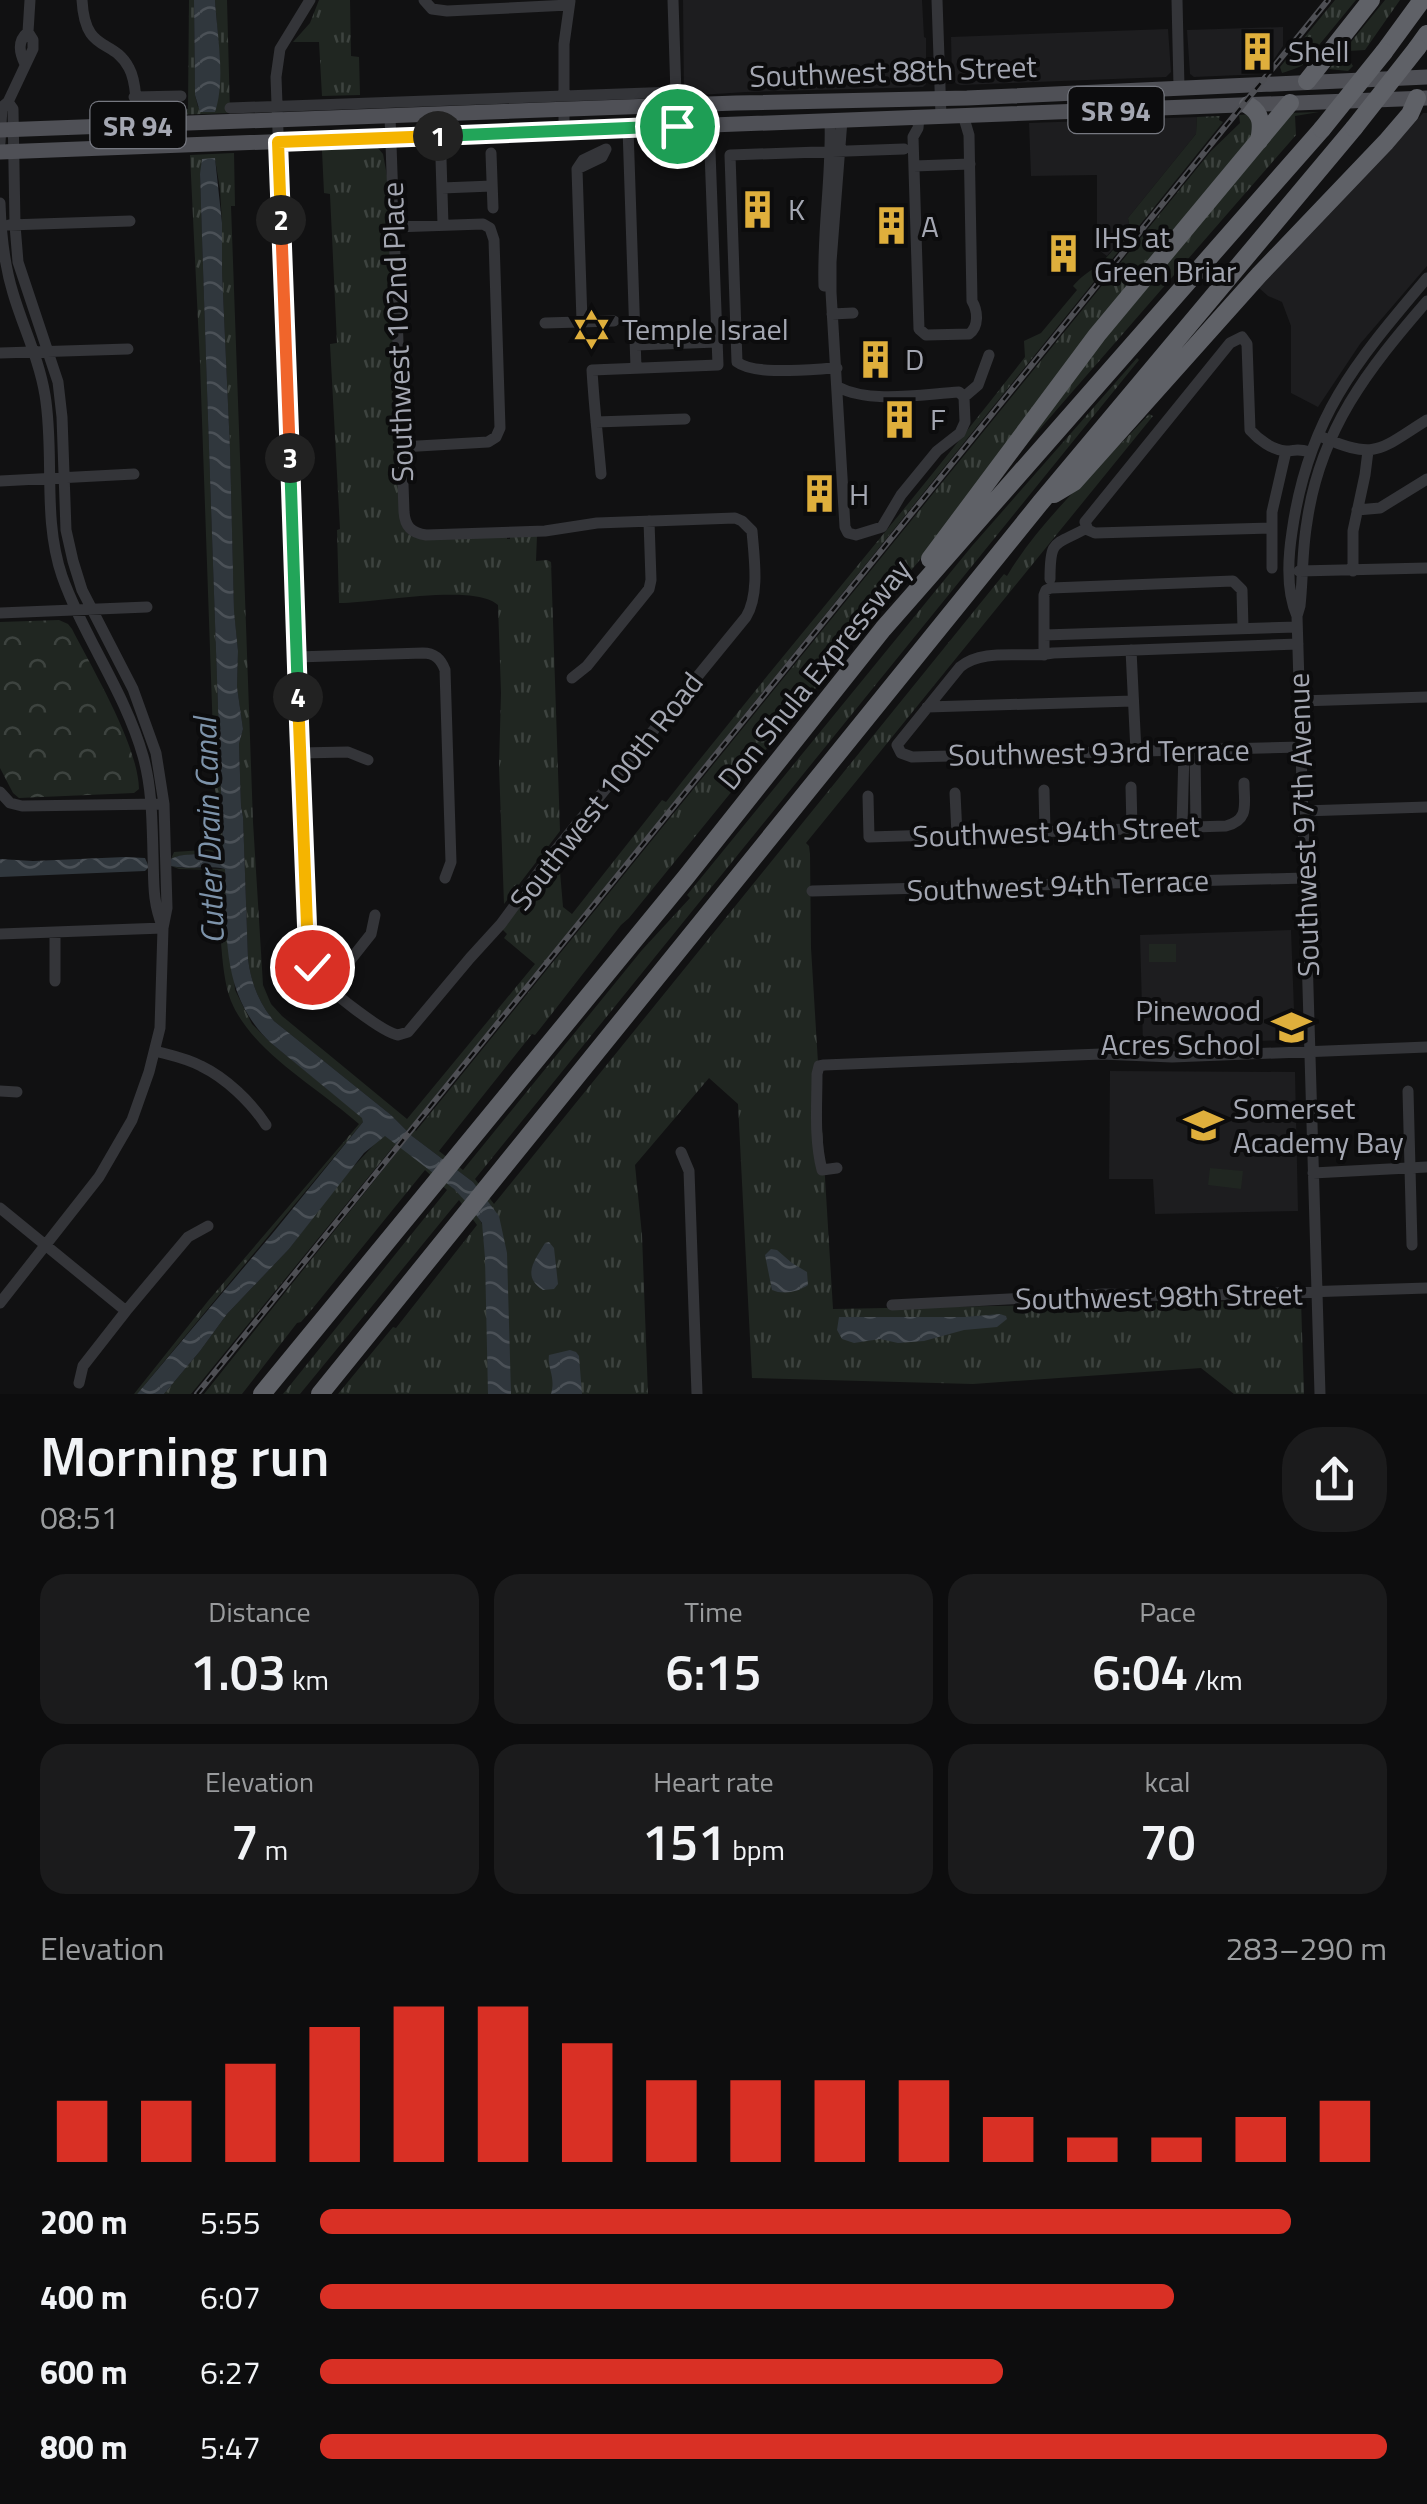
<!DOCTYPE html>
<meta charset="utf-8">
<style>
body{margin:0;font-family:"Titillium Web",sans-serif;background:#1b1b1c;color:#f1f3f6;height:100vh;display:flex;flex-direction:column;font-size:38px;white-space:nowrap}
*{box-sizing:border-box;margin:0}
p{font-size:32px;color:#9a9c9e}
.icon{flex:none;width:55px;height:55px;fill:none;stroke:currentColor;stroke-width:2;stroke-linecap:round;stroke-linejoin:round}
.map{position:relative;height:1394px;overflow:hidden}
.details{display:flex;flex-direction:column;background:#0d0d0e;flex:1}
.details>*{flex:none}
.pin{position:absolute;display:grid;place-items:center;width:85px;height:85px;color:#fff;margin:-42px;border:5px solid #fff;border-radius:50%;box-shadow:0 2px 10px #0007}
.km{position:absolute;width:50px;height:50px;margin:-25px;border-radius:50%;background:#222;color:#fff;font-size:28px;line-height:50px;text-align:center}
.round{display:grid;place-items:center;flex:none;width:105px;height:105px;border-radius:40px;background:#1b1b1c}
.summary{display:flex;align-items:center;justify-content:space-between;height:170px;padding:0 40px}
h1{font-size:55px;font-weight:600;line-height:75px}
.stats{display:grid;grid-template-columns:repeat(3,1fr);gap:15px;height:170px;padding:10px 40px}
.stats div{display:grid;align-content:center;border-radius:25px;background:#1b1b1c;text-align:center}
.stats b{font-size:50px;font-weight:600}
.stats small{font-size:28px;font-weight:400}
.stats p{font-size:28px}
.chart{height:280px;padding:20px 40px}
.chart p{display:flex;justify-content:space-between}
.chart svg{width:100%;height:180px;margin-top:10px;stroke:#d93025;stroke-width:6}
ul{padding:0 40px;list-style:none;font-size:32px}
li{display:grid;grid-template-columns:160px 120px 1fr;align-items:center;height:75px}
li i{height:25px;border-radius:12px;background:#d93025}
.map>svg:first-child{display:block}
.built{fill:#1d1d1f}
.grass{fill:url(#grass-tufts)}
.park{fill:url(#park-crowns)}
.pitch{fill:#202621}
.water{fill:url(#water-waves)}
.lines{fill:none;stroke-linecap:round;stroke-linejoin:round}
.minor{stroke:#343539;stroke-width:11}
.major{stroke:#4f5056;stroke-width:15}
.highway{stroke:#5f6167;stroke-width:18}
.rail-casing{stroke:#4e4f54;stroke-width:6}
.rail{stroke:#0c0c0d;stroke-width:2.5;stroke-dasharray:8;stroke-linecap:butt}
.highway-bridge{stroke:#5f6167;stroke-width:18}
.split-1-casing{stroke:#fff;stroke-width:20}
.split-2-casing{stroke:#fff;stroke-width:20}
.split-3-casing{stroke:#fff;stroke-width:20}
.split-4-casing{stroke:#fff;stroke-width:20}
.split-5-casing{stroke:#fff;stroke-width:20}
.split-1{stroke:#22a559;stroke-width:12}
.split-2{stroke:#f5b400;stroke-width:12}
.split-3{stroke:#f0652b;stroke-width:12}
.split-4{stroke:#22a559;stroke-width:12}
.split-5{stroke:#f5b400;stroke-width:12}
.labels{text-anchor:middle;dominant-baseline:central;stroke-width:8;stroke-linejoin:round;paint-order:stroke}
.shield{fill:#0c0c0d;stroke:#767880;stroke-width:2.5}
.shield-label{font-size:28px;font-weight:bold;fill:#a4a7b2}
.poi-label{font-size:30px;fill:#a4a7b2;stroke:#0c0c0d;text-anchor:start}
.street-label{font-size:30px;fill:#a4a7b2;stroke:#0c0c0d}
.water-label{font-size:32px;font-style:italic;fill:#7d93aa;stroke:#0c0c0d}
</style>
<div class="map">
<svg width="1427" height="1394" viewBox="0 0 1427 1394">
<defs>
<pattern id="grass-tufts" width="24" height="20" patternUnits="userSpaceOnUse" patternTransform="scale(2.5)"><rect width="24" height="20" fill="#202621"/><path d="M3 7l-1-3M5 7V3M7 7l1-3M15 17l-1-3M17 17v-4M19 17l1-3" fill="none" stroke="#3d433f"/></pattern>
<pattern id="park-crowns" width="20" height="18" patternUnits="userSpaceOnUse" patternTransform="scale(2.5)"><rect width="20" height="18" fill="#202621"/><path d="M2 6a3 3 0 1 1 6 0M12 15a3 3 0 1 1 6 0" fill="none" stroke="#3d433f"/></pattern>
<pattern id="water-waves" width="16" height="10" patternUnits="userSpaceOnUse" patternTransform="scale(2.5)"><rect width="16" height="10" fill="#30373d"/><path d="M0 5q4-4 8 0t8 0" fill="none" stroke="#4b5157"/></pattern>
</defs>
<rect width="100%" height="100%" fill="#111112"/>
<!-- built -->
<path class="built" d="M683,0H922L924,37L926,38V84L923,87L746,92L684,96Z
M1283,27V46L1264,74L1194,77L1190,74L1187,30Z
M1168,29L1171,72L1166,77L961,85L957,84L952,79L951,37Z
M1423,113H1427V266L1360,344L1318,407L1291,393V326L1282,302L1268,296L1259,288L1384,157Z
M1197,117L1196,134L1128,218L1130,229L1107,256L1100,251L1097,231V175L1031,176L1029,123Z
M1291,930L1295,1036L1289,1040L1143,1045L1140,935Z
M1110,1071L1295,1072L1298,1211L1155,1214L1153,1179H1109Z"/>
<!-- grass -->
<path class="grass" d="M189,0H194L195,95L198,107L210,110L220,61L215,0H227L230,113L145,116L140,111L188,109Z
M319,0H350L351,56L359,57L360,95L322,96L319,42H293L310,23Z
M1335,0H1356L1319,45L1320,48C1308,64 1302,67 1282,73L1280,67Z
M1385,0H1400L1365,50L1348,51L1349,60L1353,66L1348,71L1329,69Z
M1319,112L1295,116L1296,135L1012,461L1016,447L1287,113Z
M1252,114L1258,129L957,514L629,918L621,925L543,1025L535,1035L532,1034L439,1151L463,1170L642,950L690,898L687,895L972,546L1137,358L1139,360L475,1179L494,1204L1004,574L1007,576C1041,518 1103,464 1149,414L1153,416L806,843L809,846L810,854L811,948L833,1309L1301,1300L1304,1394H1234L1201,1368L973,1384L752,1378L738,1104L709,1078L635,1165L642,1235L648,1394H338L393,1327L396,1328L477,1225L459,1200L300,1394H283L447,1190L425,1170L313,1308L301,1322L297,1323L242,1394H204L398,1151L393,1147L191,1394H164L200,1351L227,1314L289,1249L342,1179L382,1136H386C413,1155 470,1195 482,1224C484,1229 483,1234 483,1240L496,1214L473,1182L412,1136L391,1115L274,1021C259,1003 251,983 248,959L243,817L241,806L239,744L243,729L237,687L238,651L234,612L230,449L222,271V223L220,189L215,159L200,174C207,398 215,623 223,848C208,858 187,851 171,859L174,852L217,849L200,363L190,155L234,153L235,206H231L253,822L263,985L271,1004L282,1016L407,1119L535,964L504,938L507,934L502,929L555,857L559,860L563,907L572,914L662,800L666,802C784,652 908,508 1025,357L1024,341L1041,333L1077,290L1073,286C1081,277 1084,275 1093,269C1107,260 1119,242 1130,229L1128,218L1196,134L1197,117L1220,116L1219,120L1223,122L513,1001L411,1126L416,1131L1211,151L1240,123L1239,115Z
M378,148L383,154L387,176L404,528L507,536V539H510V536L537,535L536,561L547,560L551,562L560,831L504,904L499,766L501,693L498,605C476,583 373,603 339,603L337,530L340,529L330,344L337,343L330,194L324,193L322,150Z
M171,866L181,868L225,869L235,990L252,1024L271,1043L363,1118V1122L137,1394H134L208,1301L359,1124C319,1088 252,1052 231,1001C219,972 220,904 218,870L179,869Z"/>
<!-- park -->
<path class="park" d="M59,620L68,624L72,629C93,670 138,745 139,789L134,793L19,798L13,793L0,768V622Z"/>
<!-- pitch -->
<path class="pitch" d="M1149,944H1176V962H1149Z
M1210,1168L1243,1171L1241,1189L1208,1185Z"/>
<!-- water -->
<path class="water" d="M194,0H215C217,35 226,79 215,112H200L195,95Z
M215,158L222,223V271L230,449L234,611L238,651L237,687L243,729L239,744L241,806L243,817L248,959C251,983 259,1003 274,1021L391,1115L412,1136L473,1182L499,1216L507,1253L511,1394H488L485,1258L482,1223L468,1204L454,1189L385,1136L364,1153L289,1249L227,1314L200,1351L164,1394H137L272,1234L363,1122L362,1118L271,1043C220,995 227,934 225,869C207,865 188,870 171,866V859C187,850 209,859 223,848C215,623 207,398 200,174L202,159Z
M125,857L145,858L149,867L145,871L0,877V859L33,861Z
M549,1242L554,1248L558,1284L554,1289L543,1290C521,1276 535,1260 545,1243Z
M771,1249L777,1250L792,1263L807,1272L808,1285C798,1292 783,1295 772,1290L765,1255Z
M1000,1314L1006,1316L1007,1319L997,1327L964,1330L924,1341L898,1343L880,1339L854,1343L842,1339L837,1330L839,1317H965Z
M570,1350L576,1352L579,1356L582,1394H551C556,1376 547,1369 549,1355Z"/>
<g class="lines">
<!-- minor -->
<path class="minor" d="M82,0C85,55 113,37 129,68C139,86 136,126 137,147
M310,0L280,49L276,77L308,953C310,961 312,970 318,976C329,991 382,1032 398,1035L408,1032L470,958L501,924L550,857L746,617C760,594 754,557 752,531L742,521L735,518L597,523L545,531L426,535C411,533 405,526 404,512L390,116
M424,0L432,9L447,11L569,5
M673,0L677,126
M937,0L941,116
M1177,0L1179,87
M25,64C19,52 17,41 28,32
M134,97L181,96
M230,108L676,92
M919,117L918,128L913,137L919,329L926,335L969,334C979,327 978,311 972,301L969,135L963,115
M628,128L636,368
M564,131V44L570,1
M0,143L2,107L8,102L33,49V40L28,32L30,0
M606,149L602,157L577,169L583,160Z
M491,153L493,208
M441,159L443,225
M914,166L970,164
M577,169L582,321
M442,188L492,186
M0,203C1,234 4,264 13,293C23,327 39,359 45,395C55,455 42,517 62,576C84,638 125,692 143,756C152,788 152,820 153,854C154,882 152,901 163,928
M9,225L130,221
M394,227L483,224L490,228L494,240L500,428L496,437L488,442L401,447
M824,286C822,231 832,176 830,121
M832,314L853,313
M545,323L614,321
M636,345L717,342
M0,353L128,349
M837,368C812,369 755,376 737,362L730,155L904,149
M838,387C870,404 923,394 959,392L964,397L965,422L960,433L937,451L901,495L882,527L856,535L848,533L845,527L831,292V262L842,120
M964,397L978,385L989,355
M596,422L685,419
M1322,437C1377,461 1380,449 1427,420
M601,474C598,439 594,405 592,370L718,365L709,125
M0,481L134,474
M1357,510L1380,508L1427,479
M1271,528L1095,533L1088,530L1085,522L1230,343L1242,337L1247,344L1250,430C1258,439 1272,450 1286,451C1296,451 1296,448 1310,452
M1272,568V512L1286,451
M1299,571L1427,568
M1353,571V531L1365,475L1368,451
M1050,579C1050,538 1054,546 1087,528
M0,613L147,607
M1297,616C1286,591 1288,558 1292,532C1308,418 1355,363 1427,278
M1044,635L1297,627
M1298,644L1053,653C1024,659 984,647 960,667L897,745L901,753L912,757L1301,747
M1131,650L1136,752
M1044,655V595L1046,590L1051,588L1233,581L1242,590L1243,628
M297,657L423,653C435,653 441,659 445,670L451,862L445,878
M572,678L587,666L649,589L651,580L649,521
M1300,701L1427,697
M927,707L1133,701
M1195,750L1196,827
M300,753L348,752L368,760
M1131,787L1132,828
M1044,790L1045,831
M0,792L10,803L22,806L159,804
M955,793L957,835
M868,796L869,837L1226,826C1250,820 1244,804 1244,783
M1303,811L1427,807
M1182,827L1184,751
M812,891L1305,878
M55,932V981
M0,934L163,928
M329,987L371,934L375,915
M155,1051C170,1055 186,1058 201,1066C226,1078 251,1102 266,1125
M0,1091L17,1092
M1408,1091L1412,1245
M681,1152L689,1171L697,1394
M837,1168L822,1170C814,1139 817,1105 817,1074L819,1066L824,1065L1101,1054L1172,1057L1427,1047
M1313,1173L1427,1167
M0,1208L126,1311
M0,1303L99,1177L132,1120L149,1072L160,1028L163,928L167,908L164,804L156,753L133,689L82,590L73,561L66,530L62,417L58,382L18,262L15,225L13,109L8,102
M892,1305L1104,1294L1182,1296L1427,1288
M79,1383L83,1366L126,1311L188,1237L208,1226
M1320,1394L1297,616L1300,606C1303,578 1302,550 1307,522C1320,430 1368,369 1427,301"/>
<!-- major -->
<path class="major" d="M0,130L736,103L967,98L1427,77
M0,152L1427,98"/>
<!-- highway -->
<path class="highway" d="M1417,48L1427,34
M1384,52L1422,0
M1307,81L1371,0
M1248,105C1263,114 1262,126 1259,141
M1054,494L1074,482L1259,275L1386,142L1410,114L1417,98
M930,559L1097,335L1290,103
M262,1394L686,877L883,629L1322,129
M320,1394L1041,502L1354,128"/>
<defs>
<path id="rail" d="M197,1394L1328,0"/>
</defs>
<!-- rail casing -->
<use href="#rail" class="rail-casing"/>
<!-- rail -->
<use href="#rail" class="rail"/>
<!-- highway-bridge -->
<path class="highway-bridge" d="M1354,128L1417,48
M1322,129L1384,52"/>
</g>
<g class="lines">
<defs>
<path id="split-1" d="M438,136L677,126"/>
<path id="split-2" d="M281,220L278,142L438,136"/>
<path id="split-3" d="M281,220L290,458"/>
<path id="split-4" d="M290,458L298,697"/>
<path id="split-5" d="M298,697L308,951L312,967"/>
</defs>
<!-- split-1 casing -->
<use href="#split-1" class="split-1-casing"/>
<!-- split-2 casing -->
<use href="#split-2" class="split-2-casing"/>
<!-- split-3 casing -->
<use href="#split-3" class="split-3-casing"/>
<!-- split-4 casing -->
<use href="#split-4" class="split-4-casing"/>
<!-- split-5 casing -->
<use href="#split-5" class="split-5-casing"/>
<!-- split-1 -->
<use href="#split-1" class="split-1"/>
<!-- split-2 -->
<use href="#split-2" class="split-2"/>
<!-- split-3 -->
<use href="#split-3" class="split-3"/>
<!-- split-4 -->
<use href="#split-4" class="split-4"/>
<!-- split-5 -->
<use href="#split-5" class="split-5"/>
</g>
<!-- icons -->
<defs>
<symbol id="building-bare" viewBox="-9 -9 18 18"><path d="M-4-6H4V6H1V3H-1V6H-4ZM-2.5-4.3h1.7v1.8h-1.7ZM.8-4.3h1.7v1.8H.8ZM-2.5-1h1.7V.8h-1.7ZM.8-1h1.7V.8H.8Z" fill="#dfaf3c" stroke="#0c0c0d" stroke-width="2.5" paint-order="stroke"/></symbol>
<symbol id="synagogue-bare" viewBox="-9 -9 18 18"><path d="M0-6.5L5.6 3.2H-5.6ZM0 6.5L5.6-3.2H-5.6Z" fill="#dfaf3c" stroke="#0c0c0d" stroke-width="2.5" paint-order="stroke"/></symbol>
<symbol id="school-bare" viewBox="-9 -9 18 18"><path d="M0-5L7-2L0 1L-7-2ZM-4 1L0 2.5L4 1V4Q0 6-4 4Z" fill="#dfaf3c" stroke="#0c0c0d" stroke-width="2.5" paint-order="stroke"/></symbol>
</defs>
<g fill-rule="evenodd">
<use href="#building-bare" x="1230" y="24" width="55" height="55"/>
<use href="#building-bare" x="730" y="182" width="55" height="55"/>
<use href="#building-bare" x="864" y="198" width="55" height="55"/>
<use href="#building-bare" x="1036" y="226" width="55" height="55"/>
<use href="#synagogue-bare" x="564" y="302" width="55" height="55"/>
<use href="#building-bare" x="848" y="332" width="55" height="55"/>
<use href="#building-bare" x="872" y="392" width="55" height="55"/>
<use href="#building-bare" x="792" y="466" width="55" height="55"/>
<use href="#school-bare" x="1264" y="1000" width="55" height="55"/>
<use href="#school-bare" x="1176" y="1098" width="55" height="55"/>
</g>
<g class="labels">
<!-- shield labels -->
<g class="shield">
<rect x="1068.5" y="87" width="95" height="46" rx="8"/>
<rect x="90.5" y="102" width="95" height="46" rx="8"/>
</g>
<g class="shield-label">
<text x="1116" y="110">SR 94</text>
<text x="138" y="125">SR 94</text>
</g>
<!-- poi labels -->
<g class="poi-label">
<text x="1288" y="51">Shell</text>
<text x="788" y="209">K</text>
<text x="921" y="226">A</text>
<text x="1094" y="237">IHS at<tspan x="1094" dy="34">Green Briar</tspan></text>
<text x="622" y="329">Temple Israel</text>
<text x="905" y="359">D</text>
<text x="930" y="419">F</text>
<text x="849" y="494">H</text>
<text x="1261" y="1010" text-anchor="end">Pinewood<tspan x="1261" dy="34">Acres School</tspan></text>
<text x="1233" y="1108">Somerset<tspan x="1233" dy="34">Academy Bay</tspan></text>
</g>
<!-- street labels -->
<g class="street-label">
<text transform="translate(893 71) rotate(-2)">Southwest 88th Street</text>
<text transform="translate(397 332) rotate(-92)">Southwest 102nd Place</text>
<text transform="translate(814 674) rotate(-51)">Don Shula Expressway</text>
<text transform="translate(1099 752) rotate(-1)">Southwest 93rd Terrace</text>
<text transform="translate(606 791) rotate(-52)">Southwest 100th Road</text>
<text transform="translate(1303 825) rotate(-92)">Southwest 97th Avenue</text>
<text transform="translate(1056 831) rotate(-2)">Southwest 94th Street</text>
<text transform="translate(1058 885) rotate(-2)">Southwest 94th Terrace</text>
<text transform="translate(1159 1296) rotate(-1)">Southwest 98th Street</text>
</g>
<!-- water labels -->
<g class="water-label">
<text transform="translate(208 831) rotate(-92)">Cutler Drain Canal</text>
</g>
</g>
</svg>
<div class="pin" style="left:677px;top:126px;background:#1e9e55"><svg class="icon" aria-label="arrive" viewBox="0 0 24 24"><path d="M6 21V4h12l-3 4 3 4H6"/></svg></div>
<div class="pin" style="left:312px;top:967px;background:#d93025"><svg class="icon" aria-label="check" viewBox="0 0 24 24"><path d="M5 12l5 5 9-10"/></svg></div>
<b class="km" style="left:438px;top:136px">1</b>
<b class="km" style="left:281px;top:220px">2</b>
<b class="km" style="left:290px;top:458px">3</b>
<b class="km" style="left:298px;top:697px">4</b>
</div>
<section class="details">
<div class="summary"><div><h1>Morning run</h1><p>08:51</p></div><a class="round"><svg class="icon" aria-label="share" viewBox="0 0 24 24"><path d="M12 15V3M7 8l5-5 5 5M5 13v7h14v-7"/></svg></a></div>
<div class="stats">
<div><p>Distance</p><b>1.03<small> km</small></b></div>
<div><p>Time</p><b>6:15</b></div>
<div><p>Pace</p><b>6:04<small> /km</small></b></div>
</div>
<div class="stats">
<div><p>Elevation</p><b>7<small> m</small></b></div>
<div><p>Heart rate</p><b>151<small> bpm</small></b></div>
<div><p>kcal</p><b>70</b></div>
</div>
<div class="chart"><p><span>Elevation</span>283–290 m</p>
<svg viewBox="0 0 160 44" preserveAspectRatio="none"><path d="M5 44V29M15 44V29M25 44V20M35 44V11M45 44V6M55 44V6M65 44V15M75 44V24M85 44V24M95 44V24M105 44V24M115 44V33M125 44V38M135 44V38M145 44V33M155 44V29"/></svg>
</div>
<ul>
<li><b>200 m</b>5:55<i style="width:91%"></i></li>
<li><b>400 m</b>6:07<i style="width:80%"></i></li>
<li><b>600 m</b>6:27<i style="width:64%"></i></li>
<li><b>800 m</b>5:47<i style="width:100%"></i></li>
</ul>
</section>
